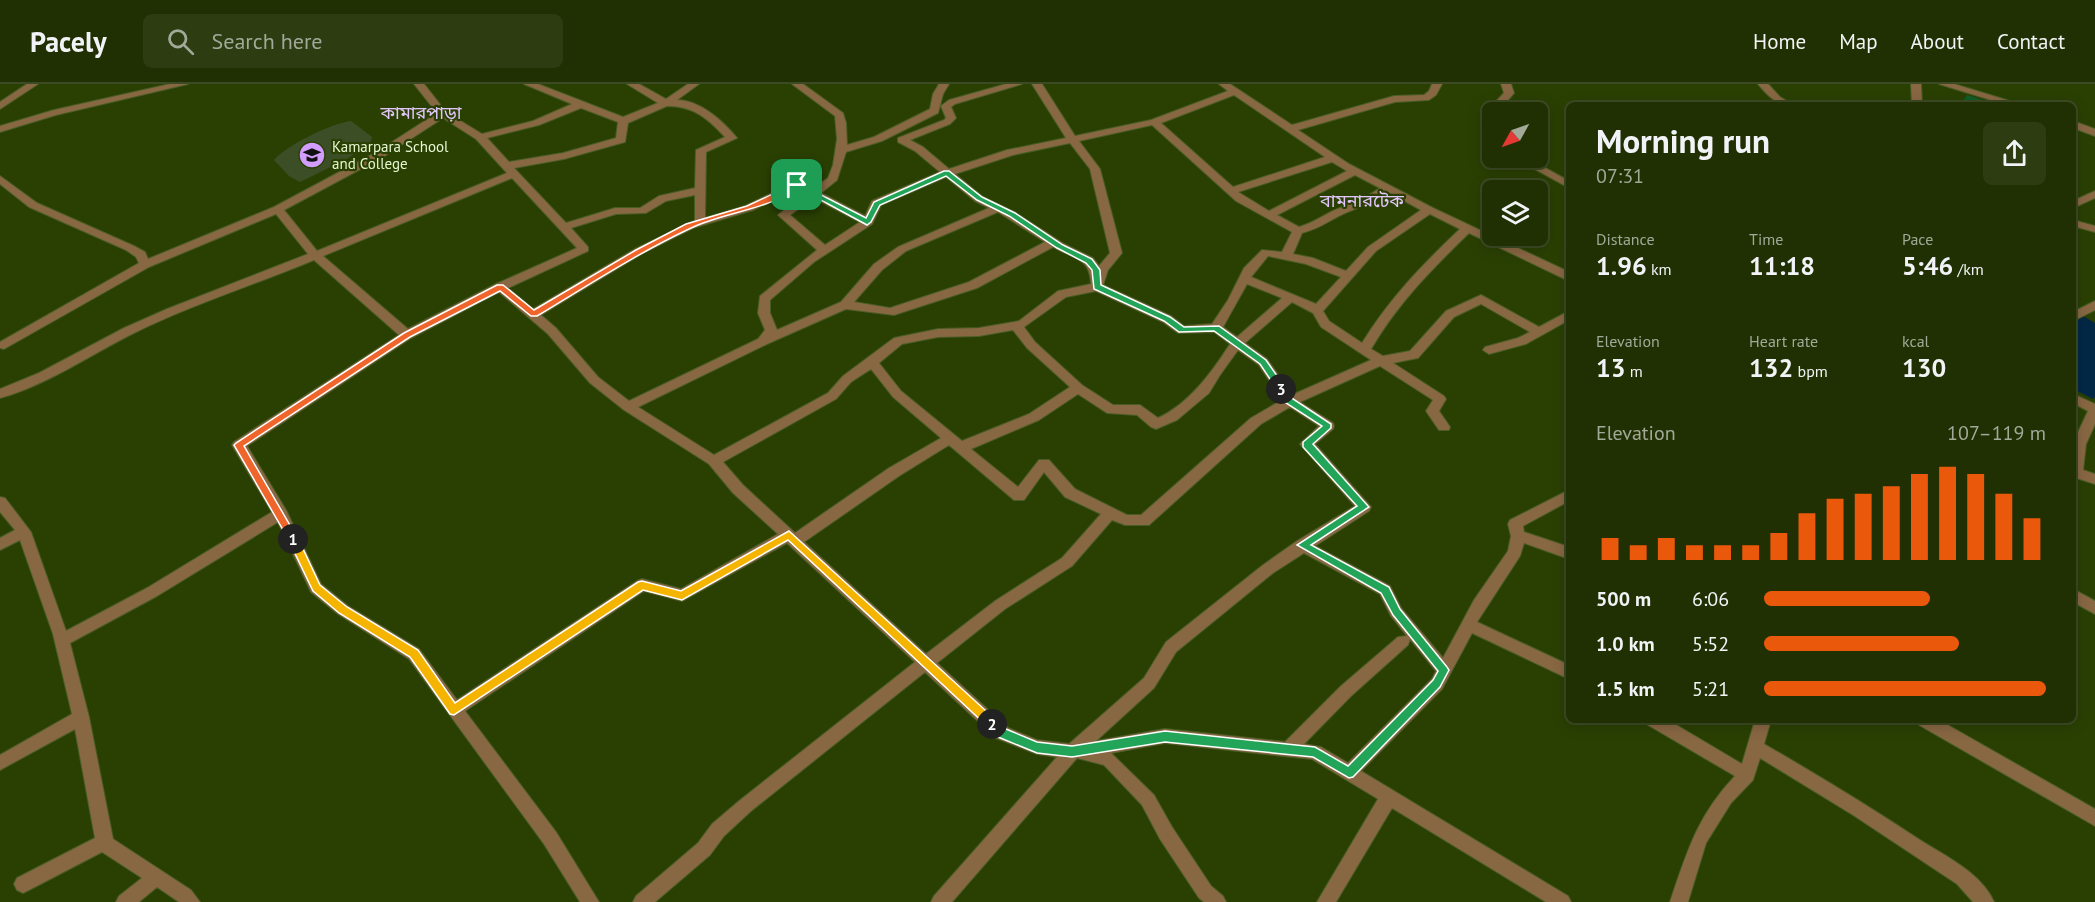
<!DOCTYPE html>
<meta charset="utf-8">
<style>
body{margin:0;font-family:"PT Sans","Noto Sans Bengali",sans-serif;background:#2d3c11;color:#f1f3f6;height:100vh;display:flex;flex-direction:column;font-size:22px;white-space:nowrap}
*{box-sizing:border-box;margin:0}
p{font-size:20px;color:#a2a999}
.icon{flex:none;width:33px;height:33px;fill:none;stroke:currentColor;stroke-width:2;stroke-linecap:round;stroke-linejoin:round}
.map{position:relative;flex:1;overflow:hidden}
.sheet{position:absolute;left:1566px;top:18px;width:510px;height:621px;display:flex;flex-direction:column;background:#203002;border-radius:9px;box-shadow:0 3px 15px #0003,0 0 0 2px #3d4b24}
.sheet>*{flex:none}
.needle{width:39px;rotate:230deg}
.fabs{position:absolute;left:1482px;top:18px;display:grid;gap:12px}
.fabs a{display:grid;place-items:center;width:66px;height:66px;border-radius:9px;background:#203002;box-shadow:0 3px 15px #0003,0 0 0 2px #3d4b24;font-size:30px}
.pin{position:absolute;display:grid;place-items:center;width:51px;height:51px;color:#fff;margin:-26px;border-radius:12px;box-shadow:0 3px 9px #0006}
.km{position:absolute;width:30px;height:30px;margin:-15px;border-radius:50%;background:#222;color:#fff;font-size:16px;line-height:30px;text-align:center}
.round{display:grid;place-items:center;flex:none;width:63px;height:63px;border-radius:9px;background:#2d3c11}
.summary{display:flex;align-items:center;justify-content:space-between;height:102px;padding:0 30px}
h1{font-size:33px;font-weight:700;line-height:45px}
.metrics{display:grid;grid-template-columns:repeat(3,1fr);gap:9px;height:102px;padding:6px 30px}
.metrics div{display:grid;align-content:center}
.metrics b{font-size:26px;font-weight:700}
.metrics small{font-size:16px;font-weight:400}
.metrics p{font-size:16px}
.chart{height:168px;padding:12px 30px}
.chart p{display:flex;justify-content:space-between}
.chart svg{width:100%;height:108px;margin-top:6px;stroke:#ea580c;stroke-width:6}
ul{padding:0 30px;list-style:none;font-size:20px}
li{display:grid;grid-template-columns:96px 72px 1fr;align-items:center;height:45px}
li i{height:15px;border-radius:8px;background:#ea580c}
header{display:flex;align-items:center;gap:36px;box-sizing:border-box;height:84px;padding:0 30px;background:#203002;border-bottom:2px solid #3d4b24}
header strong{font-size:28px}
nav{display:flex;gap:33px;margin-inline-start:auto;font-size:21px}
.search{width:420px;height:54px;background:#2d3c11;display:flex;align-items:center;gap:15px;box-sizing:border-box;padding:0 21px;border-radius:9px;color:#a2a999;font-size:22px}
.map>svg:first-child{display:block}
.green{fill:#3c4e26}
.water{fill:#032846}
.building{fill:#105d29}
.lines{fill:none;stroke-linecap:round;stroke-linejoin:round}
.street-casing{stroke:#485d24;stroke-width:2}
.street{fill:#886743;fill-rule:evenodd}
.split-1{fill:#f0652b;stroke:#fff;stroke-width:1.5}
.split-2{fill:#f5b400;stroke:#fff;stroke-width:1.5}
.split-3{fill:#22a559;stroke:#fff;stroke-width:1.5}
.split-4{fill:#22a559;stroke:#fff;stroke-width:1.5}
.labels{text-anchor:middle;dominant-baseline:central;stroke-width:4.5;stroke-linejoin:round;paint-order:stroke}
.far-poi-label{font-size:15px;fill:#e4f7d0;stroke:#2a4003;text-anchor:start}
.far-quarter-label{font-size:18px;fill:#e3c6fc;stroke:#2a4003}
</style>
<header>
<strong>Pacely</strong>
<div class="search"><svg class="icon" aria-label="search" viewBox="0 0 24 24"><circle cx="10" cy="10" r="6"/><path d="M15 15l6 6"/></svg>Search here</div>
<nav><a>Home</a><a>Map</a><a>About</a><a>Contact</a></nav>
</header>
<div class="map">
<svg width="2095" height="818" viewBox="0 0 2095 818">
<rect width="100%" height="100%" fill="#2a4003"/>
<!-- green -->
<path class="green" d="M351,37L372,53L370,60L345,76L300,98L289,92L274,76C287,61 332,39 351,37Z"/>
<!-- water -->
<path class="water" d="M2083,232L2095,239V313L2093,315L2073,305V236Z"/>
<!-- building -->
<path class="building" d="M1967,11L1999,21H1960Z"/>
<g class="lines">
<defs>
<path id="street" d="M27,0H38L0,25V18Z
M170,0H188L56,31L0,48V42L54,26Z
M414,0H424L446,28L482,50L533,37L572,20L524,0H538L623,33L658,19L627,0H639L666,15L688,0H699L677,16C700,16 723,37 737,54L706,68L705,134L745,122L793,99H801L813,105L828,94L833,81L837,55L835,32L792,0H803L843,29L846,39L847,61L874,53L930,25L933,10L939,0H949L943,10L938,29L882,57L846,68L837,96L821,109L865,132L872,117L940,88L915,67L898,58V54L944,36L946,34L941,22L949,16L1006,0H1022L955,20L951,23L956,34L950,40L910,56L923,63L949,85L1007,66L1066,54L1032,0H1042L1075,52L1151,36L1228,7L1219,0H1230L1292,41L1394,12L1424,11L1429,7L1432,0H1442L1436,11L1429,16L1395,18L1298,46L1349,80L1433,124L1569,188V197L1469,149C1431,186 1398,219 1371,265L1383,272L1410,267L1446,227L1481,211L1539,243L1569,227V236L1526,260L1489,270L1483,266L1485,263L1518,254L1530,248L1481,220L1454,233L1418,274L1393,279L1444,312L1446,315L1439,327L1450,343L1449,346H1439L1426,327L1433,316L1380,282L1300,318L1333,339L1334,342L1333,345L1315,360L1371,423L1369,427L1315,462L1390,502L1401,524L1443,574L1474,516L1508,467L1511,452L1508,440L1510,436L1569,406V417L1523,442L1524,448L1569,463V475L1524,459L1520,472L1477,538L1569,581V595L1472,549L1442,605L1361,687L1568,812L1571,818H1546L1392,724L1336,818H1317L1378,715L1312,675L1165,659L1111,669L1154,711L1172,743L1211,802L1223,812L1226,818H1204L1199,814L1160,755L1142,721L1104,681L1077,674L952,818H931L934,812L1057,673L1037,670L996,654L925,588L751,727L724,752L710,771L655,818H633L636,812L698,759L712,740L739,717L915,578L787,459L682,517L644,507L465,627L556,748L599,818H580L544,760L409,575L338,530L311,508L278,438L157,512L70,559L89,633L113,755L191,806L200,818H179L157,803L139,818H116L119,812L142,794L102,768L29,806L23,809L17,806L14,800L17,794L95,754L75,645L0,686V671L72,630L53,550L20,456L0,466V454L15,446L0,428V413L5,414L31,448L66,547L147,504L272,428L232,361L234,358L399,251L314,176C254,201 190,221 132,250C88,272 47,301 0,314V305L39,289L124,244L167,225L308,170L276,130L149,183L4,265L0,264V258L139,179L136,173L126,166L29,123L0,100V92L37,119L134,162L145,168L148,175L274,123L375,69L437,29ZM1234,11L1325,73L1233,103L1161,39ZM667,22C694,22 708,35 725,53L696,66L695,104L659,112L640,124H615L566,139L514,84L564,75L625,58L628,39ZM581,24L618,38L616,54L563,69L509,78L487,54L539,41ZM443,34L476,55L507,89L317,167L284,126L383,73ZM1152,41L1236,117L1292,148L1282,168L1262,166L1244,184L1228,216L1212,240L1184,242L1171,232L1103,201L1108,186L1122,169L1100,85L1079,57ZM1070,59L1090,85L1110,169L1099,182L1093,174L1064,160L1016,129L983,113L955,90L1013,71ZM1332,78L1347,87L1269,127L1238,108ZM1355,91L1380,104C1364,115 1352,119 1335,126C1322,132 1313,139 1299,143L1277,131ZM946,93L975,117L989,124L898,163L874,180L841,218L777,246L770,229V216L814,178L872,140L881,121ZM512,94L577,164L496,200L408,245L323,172ZM797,105L806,110L778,131L817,166L760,212L758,229L765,246L758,255L629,317L598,293L556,244L541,231L643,169L693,144L753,126ZM1388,108L1421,126L1368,163L1346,187L1313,174L1293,170L1302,149C1318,145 1327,138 1341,131C1358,123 1371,120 1388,108ZM695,111V137L635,165L533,225L508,204L588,167V163L571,144L616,130L646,129L666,117ZM814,114L860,138L825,161L790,131ZM998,128L1045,158L969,198L890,224L854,218L882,186L906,167ZM1430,130L1460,145C1422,181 1390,214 1362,259L1329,237L1323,227L1376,167ZM1053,163C1074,175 1090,173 1091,200L1058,207L1019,237L979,244L938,245L894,254L843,292L828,309L714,371L638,323L767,260L846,225L894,231L977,204ZM1268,172L1306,180L1341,193L1316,220L1251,193ZM1247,200L1282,214L1237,253L1223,243ZM1096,207L1163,238L1178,249L1214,248L1230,260C1212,288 1189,320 1158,334L1140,321H1113L1082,301L1035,258L1024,243L1066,213ZM499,208L548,250L590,299L624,326L709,380L733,409L778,450L681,505L642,495L637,497L457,616L419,565L348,522L321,500L286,426L247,362L411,254ZM1292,218L1313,229L1321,243L1371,276L1292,311L1267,275L1245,259ZM1013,246L1027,264L1070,303L1029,330L962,357L901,307L879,279L902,260L938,253L979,252ZM1238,266L1259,281L1282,316L1251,334L1141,431H1127L1075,405L1049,376H1039L1018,403L971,365L1039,336L1078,310L1107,329L1137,331L1151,343L1156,345L1177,336L1209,309L1220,291ZM871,285L893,313L941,354L889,384L795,449L743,401L723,378L836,315L851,298ZM1290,323L1319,342L1300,360L1355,422L1297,457L1263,481L1166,558L1144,594L1069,660L1037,656L1008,644L937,579L1005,525L1072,482L1112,436L1125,441H1149L1261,340ZM949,361L1014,416H1024L1044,388L1065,413L1101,430L1062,474L995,517L926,570L804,458L899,392ZM1304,469L1380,510L1391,532L1407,552L1398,553L1341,602L1285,658L1165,645L1096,657L1154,604L1176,568L1273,489ZM1410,555L1436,587L1432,595L1348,679L1321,663L1304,660L1351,612L1408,561Z
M1501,0H1511L1514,9L1498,28L1490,30L1487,27L1504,9Z
M1758,0H1768L1780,13L1794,21C1776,21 1769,13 1758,0Z
M1911,0H1921L1922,21H1912Z
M1939,0H1954L2023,21H2007Z
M2073,37L2095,45V52L2073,44Z
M1515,74H1527L1569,97V104Z
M2095,107V114L2073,124V117Z
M2073,136L2095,142V148L2073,142Z
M2095,217V226L2073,237V228Z
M2073,310L2095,320V340L2086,360L2083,386L2095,390V400L2073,393V359L2088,327L2073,319Z
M2073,505L2095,517V530L2073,518Z
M1646,636H1668L1742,680L1755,636H1771L1764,660C1816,690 1867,721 1917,754C1943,771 1981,788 1994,818H1973L1957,800L1853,731L1760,674L1753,696L1731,719L1706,759L1688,818H1670C1687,768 1697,732 1735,692L1648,641Z
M1917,636H1939L2095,725V742L1919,641Z"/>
</defs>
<!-- street casing -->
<use href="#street" class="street-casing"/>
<!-- street -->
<use href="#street" class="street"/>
</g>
<!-- split-1 -->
<path class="split-1" d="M794,100L801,101C769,127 725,127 689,145C636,170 587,202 537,232H531L500,207L410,253L244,362L298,455L293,459L290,458L234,361L236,359L404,249L497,201H503L534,226L636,166L686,140L747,122Z"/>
<!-- split-2 -->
<path class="split-2" d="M789,447L996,636V643H988L788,456L682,516L643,506L454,631L450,630L410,573L339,529L313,507L288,455L293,451L297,452L320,501L347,523L418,566L455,619L638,498L642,497L681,507Z"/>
<!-- split-3 -->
<path class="split-3" d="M1281,301L1293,315L1331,340V344L1313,360L1369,423L1311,461L1389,503L1400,525L1447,583L1449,586L1440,603L1353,693L1349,694L1313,673L1165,658L1072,673L1037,669L998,653L988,643V636H996L1006,645L1037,658L1072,662L1165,647L1315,663L1348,682L1433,596L1438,587L1393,531L1381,509L1297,461L1357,422L1303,363V358L1322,342L1286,319L1277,305Z"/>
<!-- split-4 -->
<path class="split-4" d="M944,87H949L982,113L1015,129L1063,161L1092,175L1100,186L1101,201L1170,233L1184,243L1219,242L1266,276L1284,302V307H1278L1260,280L1214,247L1179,248L1164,237L1094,205L1092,186L1086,179L1057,164L1009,132L977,116L946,92L880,121L871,138L867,141L793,101L800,100L866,134L874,118Z"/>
<!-- icons -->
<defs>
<symbol id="school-disc" viewBox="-11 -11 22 22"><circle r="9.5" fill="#d29dfd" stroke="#2a4003"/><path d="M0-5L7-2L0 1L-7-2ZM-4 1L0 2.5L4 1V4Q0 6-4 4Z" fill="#111"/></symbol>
</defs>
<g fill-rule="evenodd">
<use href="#school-disc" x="297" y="56" width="30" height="30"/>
</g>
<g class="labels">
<!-- far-poi labels -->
<g class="far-poi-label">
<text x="332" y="62">Kamarpara School<tspan x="332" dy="17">and College</tspan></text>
</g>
<!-- far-quarter labels -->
<g class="far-quarter-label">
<text x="421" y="28">কামারপাড়া</text>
<text x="1362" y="116">বামনারটেক</text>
</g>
</g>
</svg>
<div class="fabs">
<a><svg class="needle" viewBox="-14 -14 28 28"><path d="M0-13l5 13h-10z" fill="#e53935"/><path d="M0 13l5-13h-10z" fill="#a2a999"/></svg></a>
<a><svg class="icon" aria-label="layers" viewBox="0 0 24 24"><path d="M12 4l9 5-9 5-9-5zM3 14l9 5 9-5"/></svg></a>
</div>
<div class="pin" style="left:797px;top:101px;background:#1e9e55"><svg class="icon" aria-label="arrive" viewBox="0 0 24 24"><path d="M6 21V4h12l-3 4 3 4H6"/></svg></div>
<b class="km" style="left:293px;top:455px">1</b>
<b class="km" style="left:992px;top:640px">2</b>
<b class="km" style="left:1281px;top:305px">3</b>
<section class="sheet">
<div class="summary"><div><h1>Morning run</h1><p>07:31</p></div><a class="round"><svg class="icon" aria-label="share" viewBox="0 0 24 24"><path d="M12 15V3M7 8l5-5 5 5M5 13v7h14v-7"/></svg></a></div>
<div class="metrics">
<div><p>Distance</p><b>1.96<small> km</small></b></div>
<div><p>Time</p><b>11:18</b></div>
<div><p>Pace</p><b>5:46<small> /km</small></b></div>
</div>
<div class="metrics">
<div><p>Elevation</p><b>13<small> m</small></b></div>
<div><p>Heart rate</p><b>132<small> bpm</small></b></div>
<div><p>kcal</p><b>130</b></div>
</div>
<div class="chart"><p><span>Elevation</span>107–119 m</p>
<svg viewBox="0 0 160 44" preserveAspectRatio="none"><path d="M5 44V35M15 44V38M25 44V35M35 44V38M45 44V38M55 44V38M65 44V33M75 44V25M85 44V19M95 44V17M105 44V14M115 44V9M125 44V6M135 44V9M145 44V17M155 44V27"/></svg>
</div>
<ul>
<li><b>500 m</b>6:06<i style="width:59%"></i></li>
<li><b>1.0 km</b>5:52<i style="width:69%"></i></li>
<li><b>1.5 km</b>5:21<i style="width:100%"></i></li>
</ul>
</section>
</div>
